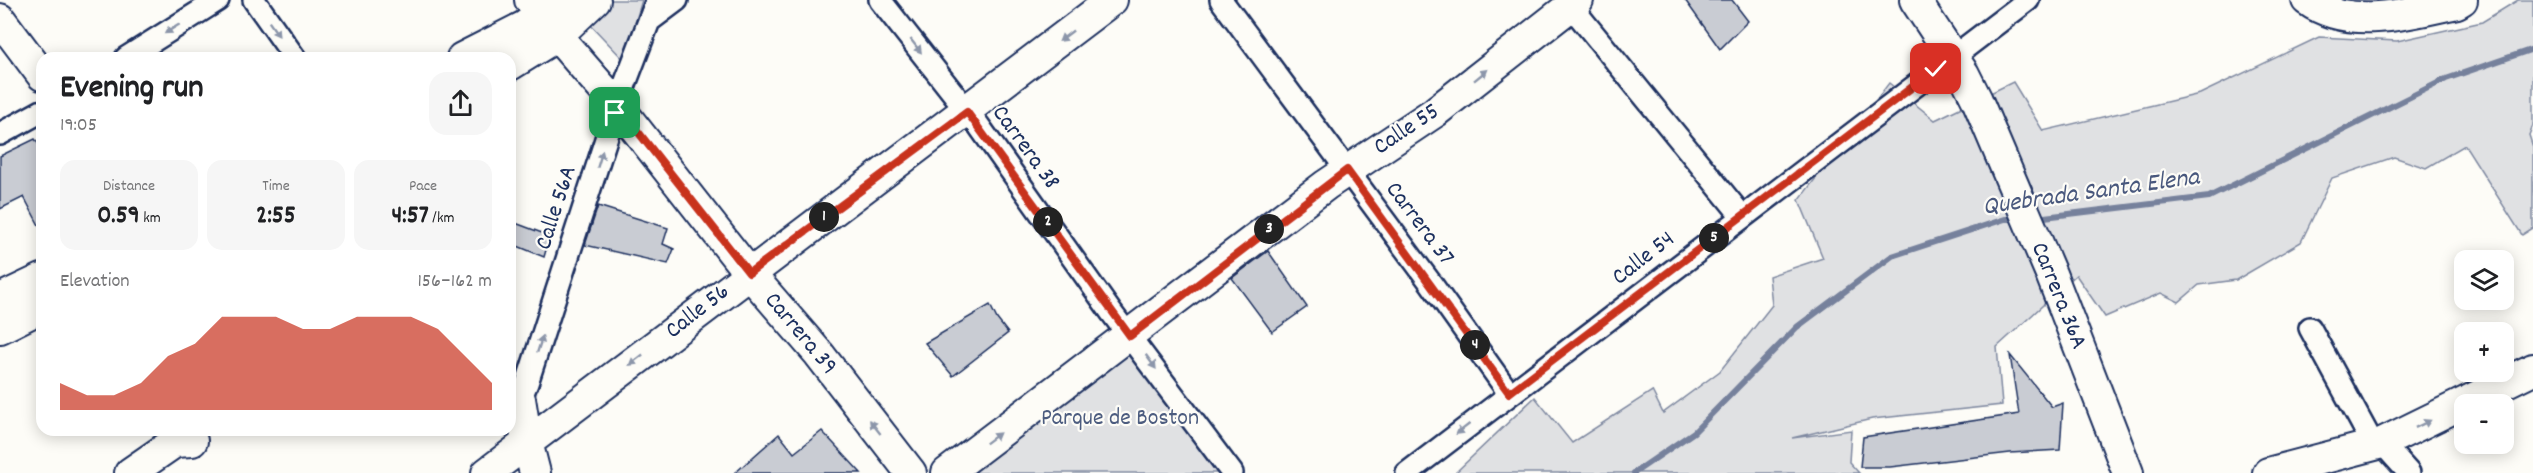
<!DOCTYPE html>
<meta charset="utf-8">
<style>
body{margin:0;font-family:Dekko,sans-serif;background:#f6f6f6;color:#202124;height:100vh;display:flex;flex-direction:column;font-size:22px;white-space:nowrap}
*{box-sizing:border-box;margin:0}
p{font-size:20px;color:#757577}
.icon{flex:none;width:33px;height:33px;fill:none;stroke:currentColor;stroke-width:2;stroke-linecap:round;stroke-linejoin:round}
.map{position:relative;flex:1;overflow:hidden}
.side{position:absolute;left:36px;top:52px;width:480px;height:384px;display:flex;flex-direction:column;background:#fff;border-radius:18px;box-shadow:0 3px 15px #0003}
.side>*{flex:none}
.controls{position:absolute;left:2454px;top:250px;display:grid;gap:12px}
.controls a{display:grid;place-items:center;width:60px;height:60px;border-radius:12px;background:#fff;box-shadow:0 3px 15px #0003;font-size:30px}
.pin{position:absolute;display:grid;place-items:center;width:51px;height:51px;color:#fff;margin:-26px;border-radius:12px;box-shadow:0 3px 9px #0006}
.km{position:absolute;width:30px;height:30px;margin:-15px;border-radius:50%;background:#222;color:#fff;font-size:16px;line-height:30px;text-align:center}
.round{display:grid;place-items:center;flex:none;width:63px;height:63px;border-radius:18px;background:#f6f6f6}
.headline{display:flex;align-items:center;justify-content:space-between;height:102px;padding:0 24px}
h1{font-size:33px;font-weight:700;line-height:45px}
.stats{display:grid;grid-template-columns:repeat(3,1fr);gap:9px;height:102px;padding:6px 24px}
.stats div{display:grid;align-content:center;border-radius:15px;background:#f6f6f6;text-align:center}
.stats b{font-size:26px;font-weight:700}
.stats small{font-size:16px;font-weight:400}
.stats p{font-size:16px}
.chart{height:168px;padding:12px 24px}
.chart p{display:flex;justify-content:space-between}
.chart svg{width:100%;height:108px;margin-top:6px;fill:#c8321e;opacity:.7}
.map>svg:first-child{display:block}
.green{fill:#e0e1e3;stroke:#7e88a0;stroke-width:1.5}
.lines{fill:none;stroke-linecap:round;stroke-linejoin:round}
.stream{stroke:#76819c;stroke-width:6}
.building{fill:#c9ccd3;stroke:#1b2f5e;stroke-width:1.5}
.street-casing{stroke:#1b2f5e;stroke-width:26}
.secondary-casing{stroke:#1b2f5e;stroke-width:34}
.street{stroke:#fdfcf7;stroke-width:21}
.secondary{stroke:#fdfcf7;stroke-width:30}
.oneway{fill:#8c96aa}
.route-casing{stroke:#fff;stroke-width:12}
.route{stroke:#c8321e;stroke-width:8}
.labels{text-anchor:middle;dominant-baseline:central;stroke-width:4.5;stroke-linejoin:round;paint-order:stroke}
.street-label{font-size:24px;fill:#1b2f5e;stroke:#fdfcf7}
.park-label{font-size:24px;fill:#4c5c7f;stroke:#fdfcf7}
.water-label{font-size:26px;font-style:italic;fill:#49587d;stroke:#fdfcf7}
</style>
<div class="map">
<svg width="2533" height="473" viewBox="0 0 2533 473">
<rect width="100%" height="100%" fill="#fdfcf7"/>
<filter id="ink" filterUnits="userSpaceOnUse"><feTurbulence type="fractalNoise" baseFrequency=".0167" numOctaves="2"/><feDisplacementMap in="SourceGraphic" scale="12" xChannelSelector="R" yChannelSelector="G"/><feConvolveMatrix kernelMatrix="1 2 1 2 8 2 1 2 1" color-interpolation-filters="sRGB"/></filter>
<g filter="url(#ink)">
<!-- green -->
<path class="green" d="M604,0H642L624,60L586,20Z
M2518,0H2533V125L2529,135L2533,147V228L2522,235L2465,145L2426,168L2394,157L2332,178L2301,242L2236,280L2199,285L2179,302L2161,293L2105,317L2076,275L1997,347L2002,405L1872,419L1792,438L1851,430L1849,462L1859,473H1455L1535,397L1572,443L1652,391L1663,413L1720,371L1772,305L1769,276L1823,258L1799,200L1889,83L1935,120L2013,82L2043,131L2200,94L2319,37L2397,41L2482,22Z
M1130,344L1227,473H959Z"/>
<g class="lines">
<!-- stream -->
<path class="stream" d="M2036,218L2209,197L2446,79L2533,49
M1634,473L1694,432L1797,327L1892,256L2005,219H2017"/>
</g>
<!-- building -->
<path class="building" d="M1685,0H1732L1748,21L1720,49Z
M35,139L42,149V231L24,197L0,209V156Z
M598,206L668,228L663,244L674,249L668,264L585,245Z
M510,221L550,236L544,257L510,243Z
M1268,251L1307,307L1272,332L1232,278Z
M990,305L997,319L1008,333L953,376L925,343Z
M2010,355L2052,407L2063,403L2060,450L2010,453L1890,467H1860L1863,437L2019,414Z
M822,431L861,473H735L779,434L794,453Z"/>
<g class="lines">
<defs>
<path id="street" d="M254,0L295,58
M880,0L979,126L1111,312L1232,473
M1221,0L1430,282L1509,393
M1566,0L1742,216
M649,21L677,0
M126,58L218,0
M0,134L42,111
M2310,328L2374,446
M520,399L527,383L617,105L657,0
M2382,443L2409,473
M1407,473L2028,0"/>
<path id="secondary" d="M530,0L557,36L617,105L749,273L819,354L911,473
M1915,0L1964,74L1977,100L2051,274L2128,473
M2307,0C2349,31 2410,13 2457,3L2462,0
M0,19L42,75
M462,58L525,26L560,0
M510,65L557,36L595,0
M0,299L42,279
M0,328L42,307
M510,398L520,399L527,442L535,473
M130,473L175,442L192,441
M487,473L1112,0
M947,473L1326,185L1435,112L1578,0
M2268,473L2382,443L2533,369"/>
</defs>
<!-- street casing -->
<use href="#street" class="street-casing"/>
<!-- secondary casing -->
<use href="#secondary" class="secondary-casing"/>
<!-- street -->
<use href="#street" class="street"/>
<!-- secondary -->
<use href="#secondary" class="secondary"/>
</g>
<!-- one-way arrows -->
<defs><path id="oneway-solid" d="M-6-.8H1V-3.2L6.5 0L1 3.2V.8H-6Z" transform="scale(1.5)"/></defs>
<g class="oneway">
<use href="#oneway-solid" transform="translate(172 29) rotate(148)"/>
<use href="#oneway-solid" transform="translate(274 29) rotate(55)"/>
<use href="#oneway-solid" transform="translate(1066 36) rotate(142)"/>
<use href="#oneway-solid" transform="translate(916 46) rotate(52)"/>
<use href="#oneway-solid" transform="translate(1481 75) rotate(-39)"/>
<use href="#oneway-solid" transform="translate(600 159) rotate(-73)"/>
<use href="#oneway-solid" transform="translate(540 344) rotate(-72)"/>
<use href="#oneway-solid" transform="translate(636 360) rotate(142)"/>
<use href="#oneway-solid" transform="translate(1151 362) rotate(54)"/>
<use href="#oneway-solid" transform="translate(2423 424) rotate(-26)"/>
<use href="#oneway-solid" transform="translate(875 427) rotate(-128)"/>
<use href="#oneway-solid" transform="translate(1463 429) rotate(142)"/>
<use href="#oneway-solid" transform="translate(993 438) rotate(-37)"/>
</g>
</g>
<g class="lines" filter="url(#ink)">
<defs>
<path id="route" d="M615,113L617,105L749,273L967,112L1130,336L1347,170L1509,393L1936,69"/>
</defs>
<!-- route casing -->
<use href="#route" class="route-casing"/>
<!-- route -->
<use href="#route" class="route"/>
</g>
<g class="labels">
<!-- street labels -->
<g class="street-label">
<text transform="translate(1407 130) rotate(-34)">Calle 55</text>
<text transform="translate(1025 148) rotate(54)">Carrera 38</text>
<text transform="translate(557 208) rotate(-72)">Calle 56A</text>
<text transform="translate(1419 224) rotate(53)">Carrera 37</text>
<text transform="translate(1644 259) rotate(-38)">Calle 54</text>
<text transform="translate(2058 296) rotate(68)">Carrera 36A</text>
<text transform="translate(698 312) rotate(-38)">Calle 56</text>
<text transform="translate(800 334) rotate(50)">Carrera 39</text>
</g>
<!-- park labels -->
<g class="park-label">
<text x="1120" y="419">Parque de Boston</text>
</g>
<!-- water labels -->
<g class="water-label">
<text transform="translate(2091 193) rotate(-8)">Quebrada Santa Elena</text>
</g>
</g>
</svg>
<div class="controls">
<a><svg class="icon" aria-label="layers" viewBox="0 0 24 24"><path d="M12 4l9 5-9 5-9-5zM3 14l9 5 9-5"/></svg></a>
<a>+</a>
<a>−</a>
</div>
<div class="pin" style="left:615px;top:113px;background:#1e9e55"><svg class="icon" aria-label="arrive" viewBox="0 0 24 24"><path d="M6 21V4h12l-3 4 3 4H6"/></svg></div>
<div class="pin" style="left:1936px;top:69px;background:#d93025"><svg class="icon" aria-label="check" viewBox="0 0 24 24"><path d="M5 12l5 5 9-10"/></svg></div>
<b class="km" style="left:824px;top:217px">1</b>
<b class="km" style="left:1048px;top:222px">2</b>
<b class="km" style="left:1269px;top:229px">3</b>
<b class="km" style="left:1475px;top:345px">4</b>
<b class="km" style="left:1714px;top:238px">5</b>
<section class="side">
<div class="headline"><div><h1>Evening run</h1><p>19:05</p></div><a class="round"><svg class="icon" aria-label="share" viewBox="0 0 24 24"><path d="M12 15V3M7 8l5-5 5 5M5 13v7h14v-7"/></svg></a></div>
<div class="stats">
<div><p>Distance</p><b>0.59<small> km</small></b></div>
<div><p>Time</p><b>2:55</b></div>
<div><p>Pace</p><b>4:57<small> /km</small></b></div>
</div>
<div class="chart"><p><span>Elevation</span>156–162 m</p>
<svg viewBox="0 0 160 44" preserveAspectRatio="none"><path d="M0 44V33L10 38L20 38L30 33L40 22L50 17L60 6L70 6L80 6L90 11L100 11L110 6L120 6L130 6L140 11L150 22L160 33V44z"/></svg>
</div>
</section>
</div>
